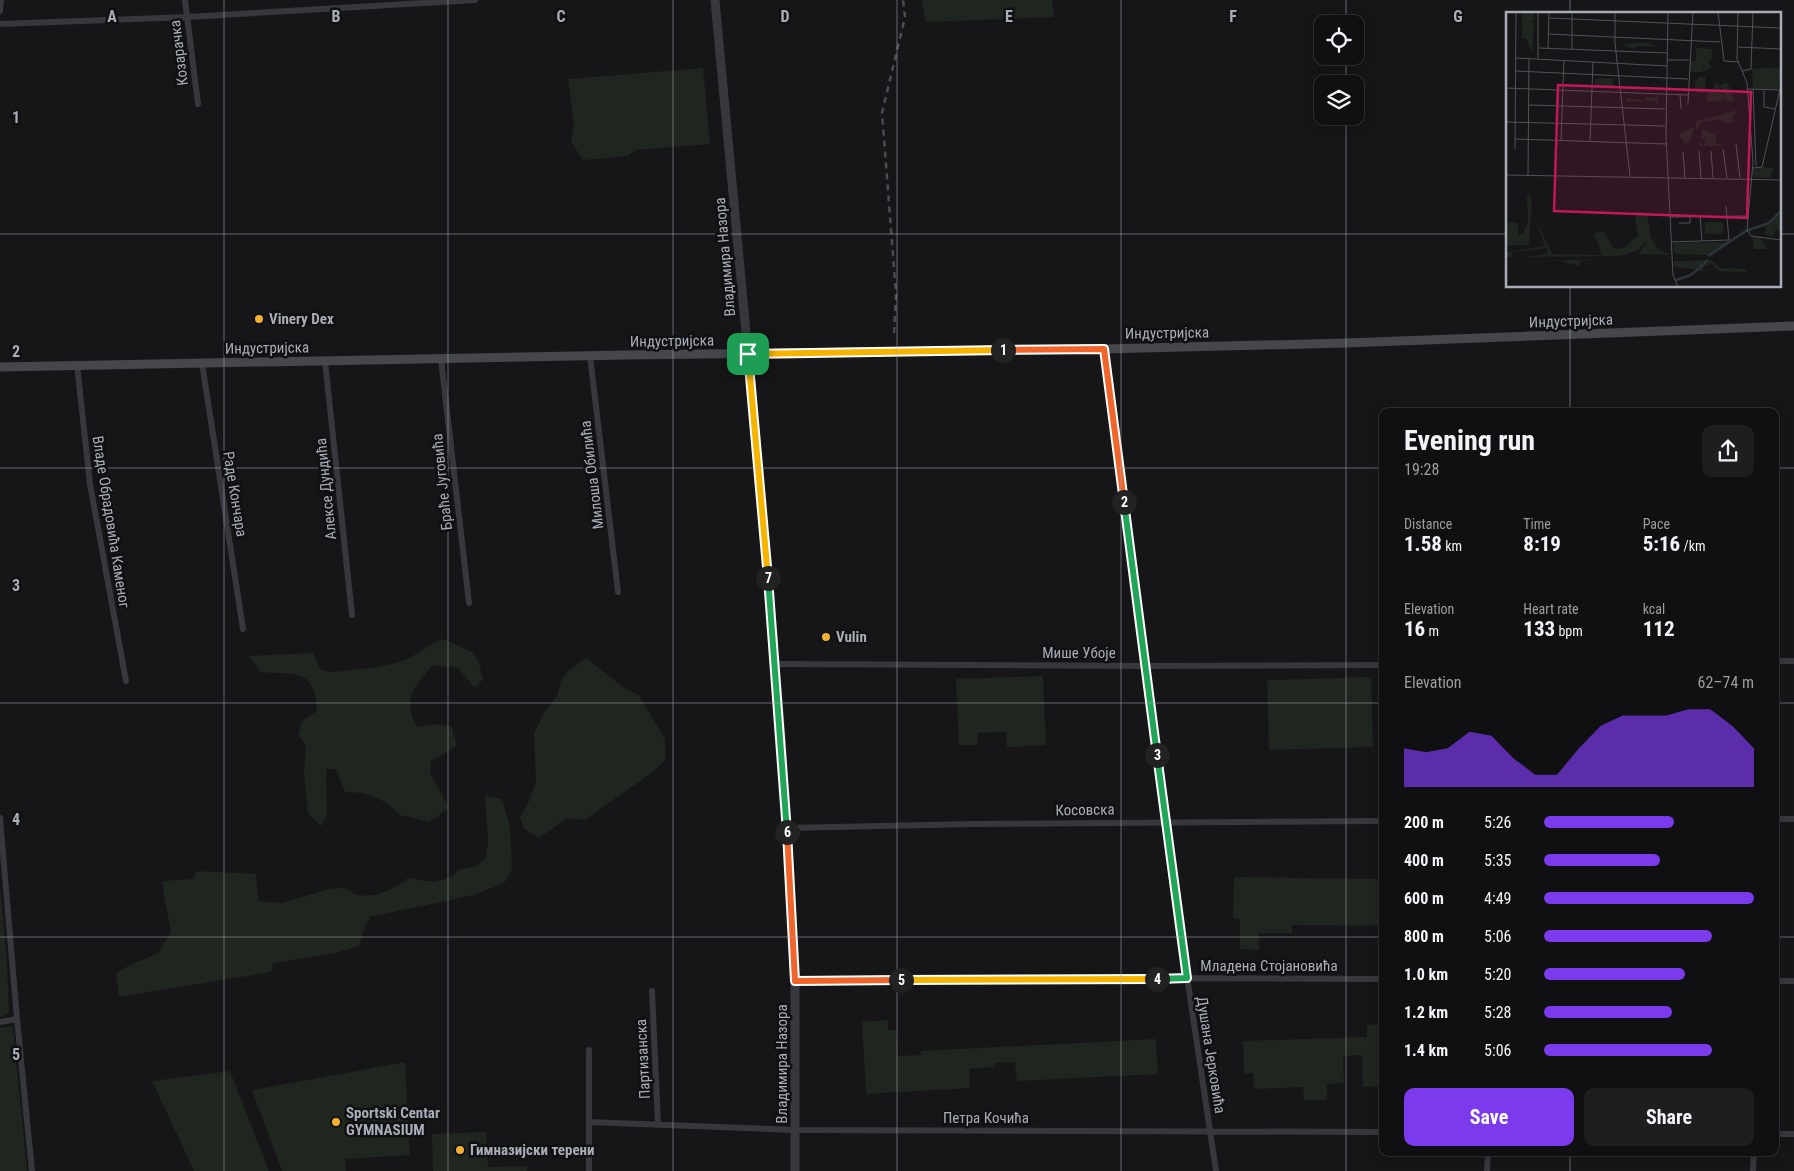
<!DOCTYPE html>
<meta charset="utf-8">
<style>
body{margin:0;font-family:"Roboto Condensed",sans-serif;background:#1e1e20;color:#f1f3f6;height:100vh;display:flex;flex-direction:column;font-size:19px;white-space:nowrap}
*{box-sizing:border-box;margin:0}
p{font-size:16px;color:#9c9d9f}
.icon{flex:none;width:28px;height:28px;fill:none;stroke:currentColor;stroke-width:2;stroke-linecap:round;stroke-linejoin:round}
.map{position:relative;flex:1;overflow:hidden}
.details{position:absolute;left:1379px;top:408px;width:400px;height:748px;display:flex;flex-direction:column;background:#101012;border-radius:10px;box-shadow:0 2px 12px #0003,0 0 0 1px #303032}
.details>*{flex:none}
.controls{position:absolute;left:1314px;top:15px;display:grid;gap:10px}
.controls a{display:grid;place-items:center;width:50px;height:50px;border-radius:10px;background:#101012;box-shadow:0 2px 12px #0003,0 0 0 1px #303032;font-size:25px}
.pin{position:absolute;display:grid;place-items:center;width:42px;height:42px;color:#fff;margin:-21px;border-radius:10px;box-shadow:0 2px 8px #0006}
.km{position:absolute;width:25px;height:25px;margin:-12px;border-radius:50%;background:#222;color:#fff;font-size:14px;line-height:25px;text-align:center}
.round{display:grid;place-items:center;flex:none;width:52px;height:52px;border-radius:10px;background:#1e1e20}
.overview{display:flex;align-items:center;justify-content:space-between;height:85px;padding:0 25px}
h1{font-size:28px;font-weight:700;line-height:38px}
.stats{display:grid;grid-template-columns:repeat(3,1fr);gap:8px;height:85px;padding:5px 25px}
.stats div{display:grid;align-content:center}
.stats b{font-size:21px;font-weight:700}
.stats small{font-size:14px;font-weight:400}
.stats p{font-size:14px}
.chart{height:140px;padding:10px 25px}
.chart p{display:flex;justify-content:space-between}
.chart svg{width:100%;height:90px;margin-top:5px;fill:#7c3aed;opacity:.7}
.button{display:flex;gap:10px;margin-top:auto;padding:10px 25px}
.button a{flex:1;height:58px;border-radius:10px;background:#7c3aed;color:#fff;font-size:20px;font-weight:700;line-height:58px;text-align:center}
.button a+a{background:#1e1e20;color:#f1f3f6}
ul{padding:0 25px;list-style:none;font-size:16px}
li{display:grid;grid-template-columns:80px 60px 1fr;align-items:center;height:38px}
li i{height:12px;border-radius:6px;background:#7c3aed}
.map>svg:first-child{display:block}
.green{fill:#1e261f}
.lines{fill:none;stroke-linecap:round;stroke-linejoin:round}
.minor{stroke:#37383d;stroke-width:6}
.tertiary{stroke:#37383d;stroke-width:9}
.secondary{stroke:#45474d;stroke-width:9}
.rail{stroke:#4a4c52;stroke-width:2.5;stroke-dasharray:6 5;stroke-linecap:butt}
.split-1-casing{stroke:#fff;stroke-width:10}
.split-2-casing{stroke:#fff;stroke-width:10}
.split-3-casing{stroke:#fff;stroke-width:10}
.split-4-casing{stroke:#fff;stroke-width:10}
.split-5-casing{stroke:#fff;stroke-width:10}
.split-6-casing{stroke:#fff;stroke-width:10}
.split-7-casing{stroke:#fff;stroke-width:10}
.split-8-casing{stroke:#fff;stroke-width:10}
.split-1{stroke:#f5b400;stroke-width:6}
.split-2{stroke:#f0652b;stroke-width:6}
.split-3{stroke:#22a559;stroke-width:6}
.split-4{stroke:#22a559;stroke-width:6}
.split-5{stroke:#f5b400;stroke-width:6}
.split-6{stroke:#f0652b;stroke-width:6}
.split-7{stroke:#22a559;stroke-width:6}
.split-8{stroke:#f5b400;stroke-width:6}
.grid{fill:none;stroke:#a8adb8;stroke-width:1;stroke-opacity:0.55}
.poi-dot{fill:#f2b134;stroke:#111113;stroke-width:2}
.labels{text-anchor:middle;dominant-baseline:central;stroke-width:5;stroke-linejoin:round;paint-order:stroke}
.street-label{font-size:15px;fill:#a8adb8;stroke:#111113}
.poi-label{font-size:15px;font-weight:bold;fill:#a8adb8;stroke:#111113;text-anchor:start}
.inset-river{fill:none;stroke:#2c353c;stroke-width:2.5}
.inset-road{fill:none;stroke:#505258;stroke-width:1}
.view{fill:#c2185b;fill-opacity:0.15;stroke:#c2185b;stroke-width:2.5}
.inset-edge{fill:none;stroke:#a8adb8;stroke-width:2.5}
.grid-label{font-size:16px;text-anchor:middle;font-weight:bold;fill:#a8adb8;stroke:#111113;stroke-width:5;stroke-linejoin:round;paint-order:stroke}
</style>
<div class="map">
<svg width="1794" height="1171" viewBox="0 0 1794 1171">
<rect width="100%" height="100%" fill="#161618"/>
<!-- green -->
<path class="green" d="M922,0H1052L1054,17L926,22Z
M703,68L710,144L636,150L628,156L583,160L571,142L574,124L568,79Z
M443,639L472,652L478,660L483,679L475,688L458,668L432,665C414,688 402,698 417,727L438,724L452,727L457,746L431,761L430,773L449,808L429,822L400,815L387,803L364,793L345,792L336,769H326L327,814L321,826L308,813L304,774L306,746L298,735L302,721L317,711C314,666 296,676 260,672L249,656L313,653L321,670L331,672C353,669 390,668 409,658C421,652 430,643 443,639Z
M586,658L624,688L639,695L665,739V760L654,771L585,820L567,818L539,838L524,829L520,817L529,801L536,781L534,733L545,711L557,696L561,681L567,672Z
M1043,676L1046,745L1007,747L1006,732L977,733L978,745H959L956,679Z
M1371,677L1373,747L1269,750L1267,680Z
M485,796L502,799L510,827L512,870L504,883L474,895L370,917L363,931L359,946L336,953L273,963L271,972L119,997L116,973L130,965L157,954L171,932L163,891V881L193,879L197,871L256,874L258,901L282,903L326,890L345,887C349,890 355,895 359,895C377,898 395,889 408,878L434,882L452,877L458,870L476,866L486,858L488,841Z
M1234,877L1382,879V926L1292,925V933H1259V950L1240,949V919L1233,918Z
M0,884L7,963L9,1014L0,1017Z
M888,1020V1030H896L898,1056L921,1055V1051L1156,1039L1158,1074L1017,1081L1015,1062L995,1063V1067L969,1069L970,1088L866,1094L862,1022Z
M1382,1024V1086L1363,1087L1362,1055L1343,1056L1344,1083L1327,1084V1100H1304L1303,1087L1254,1089L1253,1073H1244L1243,1041L1367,1037V1025Z
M13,1026L27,1171H0V1028Z
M405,1062L410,1155L345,1159L346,1171H282L252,1090Z
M230,1071L269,1171H194L152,1081Z
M486,1132L488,1167L527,1166V1171H433L432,1134Z"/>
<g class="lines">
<!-- minor -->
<path class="minor" d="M185,0L198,104
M0,11L1,0
M0,24L188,17L475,0
M1104,349L1173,883L1216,1171
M590,356L618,592
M441,359L469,603
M325,361L352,615
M202,363L243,629
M77,365L90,484L126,681
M1775,661H1794
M776,664L1146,666L1382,665
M0,818L17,1019L32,1171
M1775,819H1794
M787,828L974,824L1382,821
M795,981L1187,978L1382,979
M1775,981H1794
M652,991L658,1124
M0,1022L17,1019
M589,1050V1171
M589,1122L795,1130L1382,1132
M1775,1134H1794
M1487,1171L1488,1151
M1753,1171L1754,1151"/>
<!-- tertiary -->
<path class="tertiary" d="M715,0L748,354L781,735L795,981V1171"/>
<!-- secondary -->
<path class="secondary" d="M0,367L626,355L1104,349L1346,343L1794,326"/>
<!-- rail -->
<path class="rail" d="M894,333L896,294L882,113L905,17L903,0"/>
</g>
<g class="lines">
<defs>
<path id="split-1" d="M748,354L1003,350"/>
<path id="split-2" d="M1003,350L1104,349L1124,502"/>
<path id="split-3" d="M1124,502L1157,755"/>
<path id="split-4" d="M1157,979L1187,978L1157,755"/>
<path id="split-5" d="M901,980L1157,979"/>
<path id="split-6" d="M787,832L795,981L901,980"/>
<path id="split-7" d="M768,578L787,832"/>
<path id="split-8" d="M748,354L768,578"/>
</defs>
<!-- split-1 casing -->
<use href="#split-1" class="split-1-casing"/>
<!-- split-2 casing -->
<use href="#split-2" class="split-2-casing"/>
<!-- split-3 casing -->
<use href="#split-3" class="split-3-casing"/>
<!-- split-4 casing -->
<use href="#split-4" class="split-4-casing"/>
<!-- split-5 casing -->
<use href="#split-5" class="split-5-casing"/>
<!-- split-6 casing -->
<use href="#split-6" class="split-6-casing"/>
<!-- split-7 casing -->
<use href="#split-7" class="split-7-casing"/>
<!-- split-8 casing -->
<use href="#split-8" class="split-8-casing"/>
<!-- split-1 -->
<use href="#split-1" class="split-1"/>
<!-- split-2 -->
<use href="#split-2" class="split-2"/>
<!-- split-3 -->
<use href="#split-3" class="split-3"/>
<!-- split-4 -->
<use href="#split-4" class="split-4"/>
<!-- split-5 -->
<use href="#split-5" class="split-5"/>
<!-- split-6 -->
<use href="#split-6" class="split-6"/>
<!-- split-7 -->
<use href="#split-7" class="split-7"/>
<!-- split-8 -->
<use href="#split-8" class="split-8"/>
</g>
<!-- grid -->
<path class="grid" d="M224,0V1171M448,0V1171M673,0V1171M897,0V1171M1121,0V1171M1346,0V24M1570,0V14M1346,56V84M1346,116V1171M0,234H1508M1780,234H1794M1570,286V411M0,468H1382M1775,468H1794M0,703H1382M1775,703H1794M0,937H1382M1775,937H1794M1570,1151V1171"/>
<!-- markers -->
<g class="poi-dot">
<circle cx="259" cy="319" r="5"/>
<circle cx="826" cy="637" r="5"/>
<circle cx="336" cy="1122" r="5"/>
<circle cx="460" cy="1150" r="5"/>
</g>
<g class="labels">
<!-- street labels -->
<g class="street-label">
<text transform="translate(179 53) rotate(-97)">Козарачка</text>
<text transform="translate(725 257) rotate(-95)">Владимира Назора</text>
<text transform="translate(1571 321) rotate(-2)">Индустријска</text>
<text transform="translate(1167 333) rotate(-1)">Индустријска</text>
<text transform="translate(672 341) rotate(-1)">Индустријска</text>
<text transform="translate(267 348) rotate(-1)">Индустријска</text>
<text transform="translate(592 475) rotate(-97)">Милоша Обилића</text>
<text transform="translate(442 482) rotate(-96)">Браће Југовића</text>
<text transform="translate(326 489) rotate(-96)">Алексе Дундића</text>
<text transform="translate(235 494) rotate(81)">Раде Кончара</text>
<text transform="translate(111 522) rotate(81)">Владе Обрадовића Каменог</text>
<text x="1079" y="653">Мише Убоје</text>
<text transform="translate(1085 810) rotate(-1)">Косовска</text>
<text x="1269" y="966">Младена Стојановића</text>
<text transform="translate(1211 1055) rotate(81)">Душана Јерковића</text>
<text transform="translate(643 1059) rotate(-93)">Партизанска</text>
<text transform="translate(782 1064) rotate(-90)">Владимира Назора</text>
<text x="986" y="1118">Петра Кочића</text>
</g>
<!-- poi labels -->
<g class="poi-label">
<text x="269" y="319">Vinery Dex</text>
<text x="836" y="637">Vulin</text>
<text x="346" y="1113">Sportski Centar<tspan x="346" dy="17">GYMNASIUM</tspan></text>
<text x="470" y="1150">Гимназијски терени</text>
</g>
</g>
<!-- overview -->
<g transform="translate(1506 12)">
<rect width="275" height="275" fill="#161618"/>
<path d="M17,0H28V9H23L28,11L26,42L21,27L16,26V16H19L15,13ZM137,30L154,35L131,34L128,37L114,33ZM190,36L205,37L207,47L202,50L206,56L199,59L194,50L198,60H184V49H190ZM275,55L273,77H247L246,57ZM192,65H199V82L189,79V69H192ZM109,66L106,70L109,75L89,73V67ZM221,70L229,89L220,90L214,73ZM212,71L218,88L201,90V80H208V73ZM141,85H152V93L148,89L120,90V86L138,88ZM232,98L226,105L227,111H217L214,108L196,110L190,118V109ZM188,115L186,125L180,133L172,122ZM210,116V131L217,134H193V130L197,133L200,129L195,126L196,117L209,122ZM246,156L256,155L268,156L264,166L246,165ZM21,184L25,185L26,190L23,233H0V210L12,211V224L17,222L22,208ZM128,200H141L145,226L153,238L164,243L133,242L142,228L132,238L115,244L16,245L41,242V236L6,240L5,245H0V240L39,234L28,203L46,242L96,243L88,221L98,220L108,237L118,236L132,223ZM275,200V220L270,216L268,224L259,222L260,215L256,214L264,212ZM199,210H217V222H199ZM246,225L254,226L261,237H248ZM224,230L201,243L168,242L167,231ZM108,247L74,249V254L54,249L0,250ZM200,248L189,257L168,255V249ZM205,248L214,256L239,257L242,261L212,259L206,252L199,254L196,259H191Z" fill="#1e261f"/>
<path class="inset-river" d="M202,244L240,219L263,211L275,199M170,268L185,263L202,248"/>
<path class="inset-road" d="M109,0V31L124,164M162,0L160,124L167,263L172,275M212,0L218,49L232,50M232,0L231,47L241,71L247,150L241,218L245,224L275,228M43,6L275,16M42,22L214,30M232,35L275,37M33,36L161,41M42,36L43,0M66,37V0M10,46L161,54M32,46V0M162,48H183M10,59L182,67M236,59L245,57L247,0M0,76L182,83M242,77L273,78M247,77L250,154M258,79V95L269,97M174,82L175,97M182,91L187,0M23,93L159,97M1,110L159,114M9,127L160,132M55,128L58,48M84,129L87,50M230,132L234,166M9,137L10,0M217,137L221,166M193,139L195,166M205,139L207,166M177,140L179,166M247,156L256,155L275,73M0,163L275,168M22,164L23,46M194,204L196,229M164,205L241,204M173,211H184V204M166,230L223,228L220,194"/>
<path class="view" d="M52,73L245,80L241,206L48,199Z"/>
<rect width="275" height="275" class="inset-edge"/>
</g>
<g class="grid-label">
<text x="112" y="22">A</text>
<text x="336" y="22">B</text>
<text x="561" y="22">C</text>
<text x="785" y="22">D</text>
<text x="1009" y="22">E</text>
<text x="1233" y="22">F</text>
<text x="1458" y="22">G</text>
<text x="16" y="123">1</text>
<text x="16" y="357">2</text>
<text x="16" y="591">3</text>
<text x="16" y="825">4</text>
<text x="16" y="1060">5</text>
</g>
</svg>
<div class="controls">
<a><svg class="icon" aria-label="locate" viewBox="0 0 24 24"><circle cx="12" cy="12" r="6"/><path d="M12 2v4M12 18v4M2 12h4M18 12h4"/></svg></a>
<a><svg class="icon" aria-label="layers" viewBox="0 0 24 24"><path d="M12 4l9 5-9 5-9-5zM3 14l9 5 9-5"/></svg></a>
</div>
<div class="pin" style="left:748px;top:354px;background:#1e9e55"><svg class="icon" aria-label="arrive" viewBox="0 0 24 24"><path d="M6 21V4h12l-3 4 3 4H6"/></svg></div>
<b class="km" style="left:1003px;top:350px">1</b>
<b class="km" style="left:1124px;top:502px">2</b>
<b class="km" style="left:1157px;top:755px">3</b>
<b class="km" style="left:1157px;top:979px">4</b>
<b class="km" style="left:901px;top:980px">5</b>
<b class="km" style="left:787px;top:832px">6</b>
<b class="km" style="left:768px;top:578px">7</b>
<section class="details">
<div class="overview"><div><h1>Evening run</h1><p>19:28</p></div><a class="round"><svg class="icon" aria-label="share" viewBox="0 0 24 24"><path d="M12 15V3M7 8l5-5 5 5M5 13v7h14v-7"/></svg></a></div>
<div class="stats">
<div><p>Distance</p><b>1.58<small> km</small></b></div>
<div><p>Time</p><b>8:19</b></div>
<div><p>Pace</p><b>5:16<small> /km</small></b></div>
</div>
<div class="stats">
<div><p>Elevation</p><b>16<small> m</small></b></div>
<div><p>Heart rate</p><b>133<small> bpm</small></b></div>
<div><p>kcal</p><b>112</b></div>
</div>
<div class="chart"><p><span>Elevation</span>62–74 m</p>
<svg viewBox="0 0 160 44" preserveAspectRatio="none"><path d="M0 44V25L10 27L20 25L30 17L40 19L50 30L60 38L70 38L80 25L90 14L100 9L110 9L120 9L130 6L140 6L150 14L160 25V44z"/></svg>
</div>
<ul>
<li><b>200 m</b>5:26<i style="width:62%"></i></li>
<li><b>400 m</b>5:35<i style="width:55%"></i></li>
<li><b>600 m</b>4:49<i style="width:100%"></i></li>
<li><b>800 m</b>5:06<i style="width:80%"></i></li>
<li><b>1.0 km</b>5:20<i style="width:67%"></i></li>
<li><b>1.2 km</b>5:28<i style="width:61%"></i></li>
<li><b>1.4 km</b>5:06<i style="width:80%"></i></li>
</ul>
<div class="button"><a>Save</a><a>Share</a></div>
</section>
</div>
